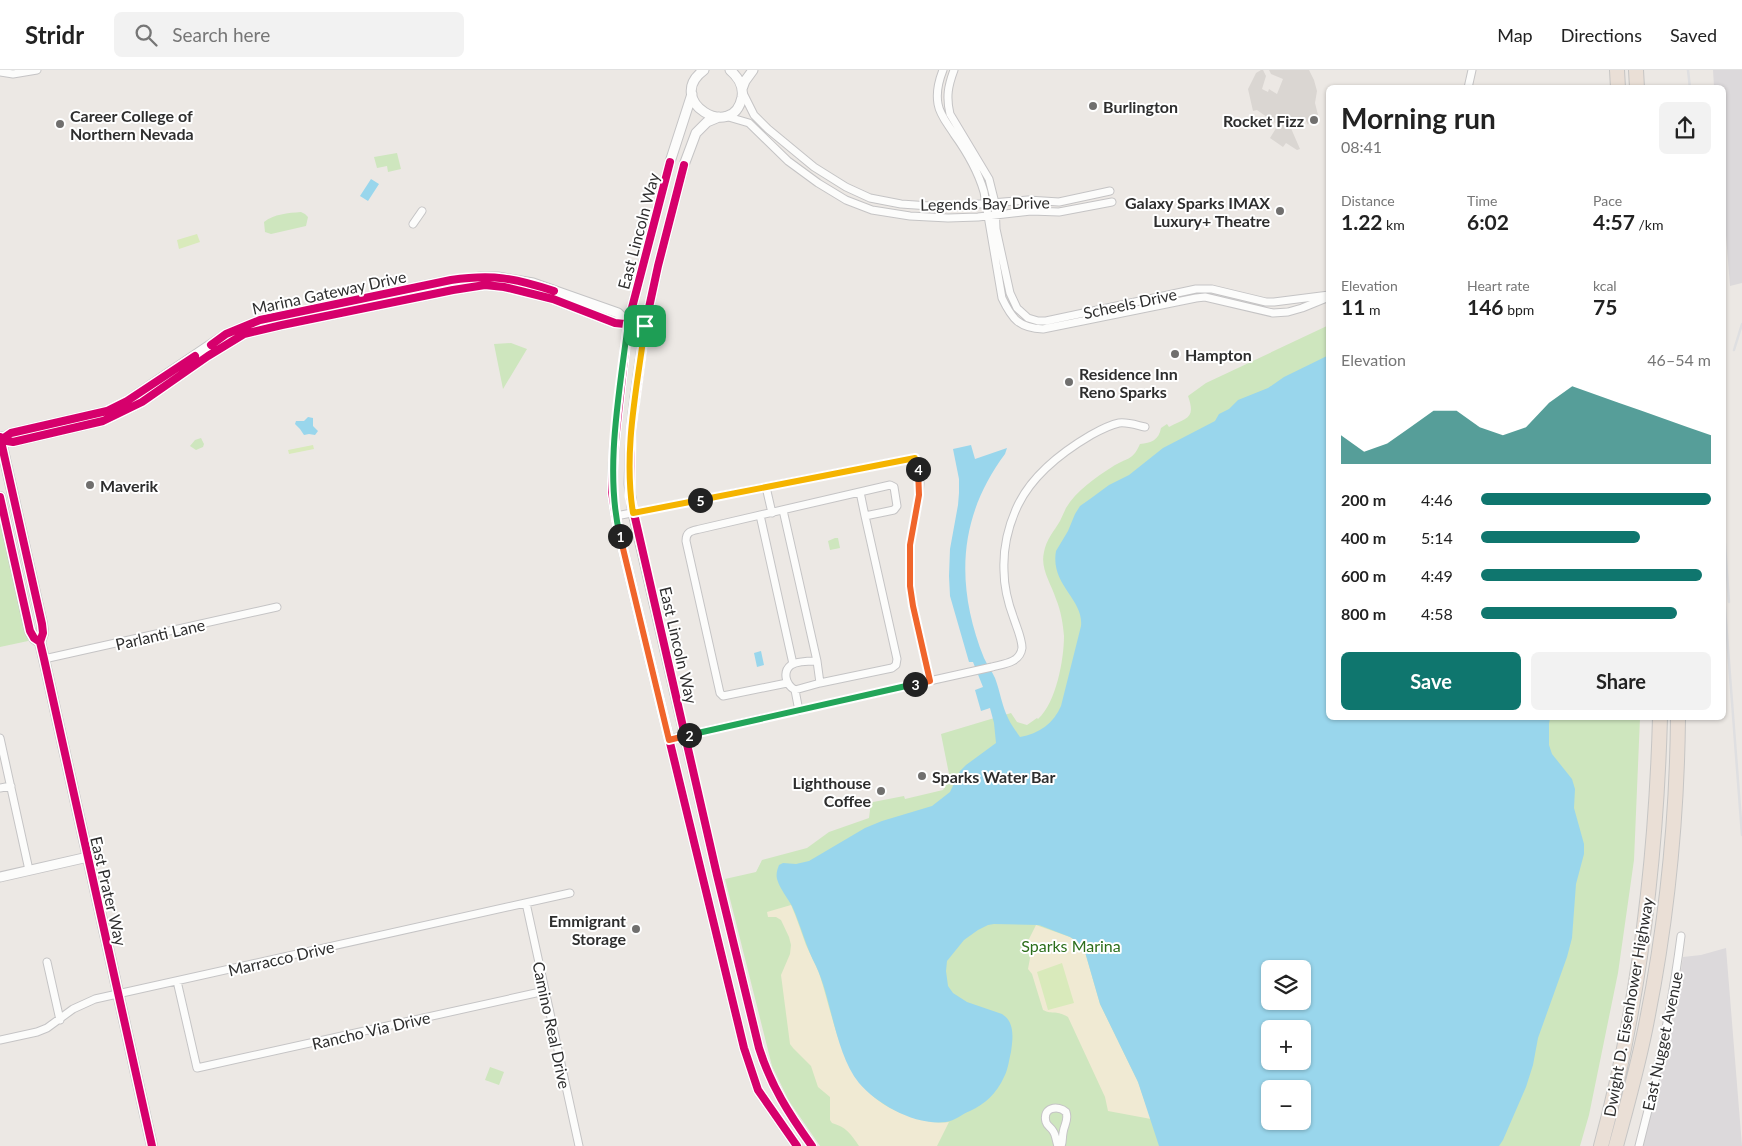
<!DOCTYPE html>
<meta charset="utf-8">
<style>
body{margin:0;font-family:Lato,sans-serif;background:#f2f2f2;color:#222;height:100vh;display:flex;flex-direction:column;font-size:19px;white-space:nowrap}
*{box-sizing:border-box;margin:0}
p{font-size:16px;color:#767676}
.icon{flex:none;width:28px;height:28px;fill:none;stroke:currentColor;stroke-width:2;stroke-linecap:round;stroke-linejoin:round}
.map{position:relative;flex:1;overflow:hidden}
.side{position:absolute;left:1326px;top:15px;width:400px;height:635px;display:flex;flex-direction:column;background:#fff;border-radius:8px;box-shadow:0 1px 4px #0004}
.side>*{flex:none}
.tools{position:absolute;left:1261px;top:890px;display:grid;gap:10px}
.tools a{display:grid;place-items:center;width:50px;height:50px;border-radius:8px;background:#fff;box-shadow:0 1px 4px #0004;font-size:25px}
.pin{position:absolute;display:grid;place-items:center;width:42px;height:42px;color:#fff;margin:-21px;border-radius:10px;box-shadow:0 2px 8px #0006}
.km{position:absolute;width:25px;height:25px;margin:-12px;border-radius:50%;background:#222;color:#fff;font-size:14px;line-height:25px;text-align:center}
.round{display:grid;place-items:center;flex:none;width:52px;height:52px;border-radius:8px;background:#f2f2f2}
.overview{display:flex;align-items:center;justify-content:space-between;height:85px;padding:0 15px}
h1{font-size:28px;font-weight:700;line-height:38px}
.metrics{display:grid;grid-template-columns:repeat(3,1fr);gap:8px;height:85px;padding:5px 15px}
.metrics div{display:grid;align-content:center}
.metrics b{font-size:21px;font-weight:700}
.metrics small{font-size:14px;font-weight:400}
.metrics p{font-size:14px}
.chart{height:140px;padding:10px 15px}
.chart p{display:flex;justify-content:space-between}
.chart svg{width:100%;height:90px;margin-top:5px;fill:#0f766e;opacity:.7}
.button{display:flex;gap:10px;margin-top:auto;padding:10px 15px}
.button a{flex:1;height:58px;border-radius:8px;background:#0f766e;color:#fff;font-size:20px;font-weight:700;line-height:58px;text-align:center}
.button a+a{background:#f2f2f2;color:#222}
ul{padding:0 15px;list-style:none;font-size:16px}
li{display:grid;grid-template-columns:80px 60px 1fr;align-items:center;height:38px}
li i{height:12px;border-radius:6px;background:#0f766e}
header{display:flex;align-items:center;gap:30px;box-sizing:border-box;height:70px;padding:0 25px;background:#fff;border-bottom:1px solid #e0e0e0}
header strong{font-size:24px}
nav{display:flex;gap:28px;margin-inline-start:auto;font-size:18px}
.search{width:350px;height:45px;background:#f2f2f2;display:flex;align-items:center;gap:12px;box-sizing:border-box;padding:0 18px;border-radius:8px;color:#767676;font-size:19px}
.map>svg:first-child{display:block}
.industrial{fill:#dcd9db}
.green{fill:#cee6be;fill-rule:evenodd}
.sand{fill:#f0ead3}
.pitch{fill:#d9eabb}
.plaza{fill:#dad6d2}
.water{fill:#99d6ec;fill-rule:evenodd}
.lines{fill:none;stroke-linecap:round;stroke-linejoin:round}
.minor-casing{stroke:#c5c4c5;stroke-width:9}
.tertiary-casing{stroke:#c5c4c5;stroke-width:11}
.secondary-casing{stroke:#c5c4c5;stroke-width:12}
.motorway-casing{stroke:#c6c5c4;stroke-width:16}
.minor{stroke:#fcfcfb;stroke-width:7}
.tertiary{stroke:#fcfcfb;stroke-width:9}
.secondary{stroke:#fcfcfb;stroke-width:10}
.motorway{stroke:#eadfd6;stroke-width:14}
.rail{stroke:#dfdfe1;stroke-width:2.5}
.cycleway-casing{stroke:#fff;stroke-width:11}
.cycleway{stroke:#d6006c;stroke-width:8}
.split-1-casing{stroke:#fff;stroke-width:10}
.split-2-casing{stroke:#fff;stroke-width:10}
.split-3-casing{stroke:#fff;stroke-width:10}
.split-4-casing{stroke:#fff;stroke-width:10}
.split-5-casing{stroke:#fff;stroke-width:10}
.split-6-casing{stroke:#fff;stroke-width:10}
.split-1{stroke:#22a559;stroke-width:6}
.split-2{stroke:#f0652b;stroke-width:6}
.split-3{stroke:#22a559;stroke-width:6}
.split-4{stroke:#f0652b;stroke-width:6}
.split-5{stroke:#f5b400;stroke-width:6}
.split-6{stroke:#f5b400;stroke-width:6}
.poi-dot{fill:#706f6e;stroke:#fff;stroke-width:2}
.labels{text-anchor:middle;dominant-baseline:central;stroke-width:4;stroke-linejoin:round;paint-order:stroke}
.poi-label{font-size:16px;font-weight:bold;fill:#2e2e2e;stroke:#fff;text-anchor:start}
.street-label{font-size:16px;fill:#2e2e2e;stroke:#fff}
.park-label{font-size:16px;fill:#2c6e1b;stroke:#fff}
</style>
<header>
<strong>Stridr</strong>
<div class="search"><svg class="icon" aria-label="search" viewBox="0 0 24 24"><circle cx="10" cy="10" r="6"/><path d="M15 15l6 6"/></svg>Search here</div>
<nav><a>Map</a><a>Directions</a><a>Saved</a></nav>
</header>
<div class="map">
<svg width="1742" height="1076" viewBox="0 0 1742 1076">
<rect width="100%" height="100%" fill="#ece8e4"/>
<!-- industrial -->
<path class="industrial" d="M1713,0H1742V213L1730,216L1724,140V18L1714,17Z
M1726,878L1742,1076H1643L1673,952L1683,887L1701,885Z"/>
<!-- green -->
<path class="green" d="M397,83L401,99L388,102L387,96L377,98L374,87Z
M301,142L305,144L308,147L306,156L271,164L265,162L264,152C274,144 288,143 301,142Z
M1329,255V648H1640L1634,790L1618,903L1589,1045L1580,1076H820L789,1031L772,996L725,809L756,802L762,790L807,778L829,762L869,748L870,740L868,733L904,726L905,729L943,720L950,709L941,664L1011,643L1017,652L1027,655L1037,648L1038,649C1056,633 1064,590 1064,566C1063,554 1061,541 1056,529C1051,513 1040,499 1044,482C1046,470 1054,461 1060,451C1062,447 1064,442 1066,438C1076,421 1096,407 1112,397C1127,387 1132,392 1140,374C1151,373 1159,370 1161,358L1167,354L1169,357C1187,347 1196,349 1188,326L1206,313ZM1270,899H1302V931H1270ZM1270,959H1302V991H1270ZM1270,1019H1302V1051H1270Z
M511,273L527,279L503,319L494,274Z
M201,368L204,374L203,377L196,380L190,376L195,370Z
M0,447L28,571L0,577Z
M835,468H838L840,478L830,480L828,471Z
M490,997L504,1002L499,1015L485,1010Z"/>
<!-- sand -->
<path class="sand" d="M791,835C797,848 801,862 806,875C810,884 815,893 819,903C837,958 843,1025 907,1045C921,1050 934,1054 949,1052L937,1076H859C851,1064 846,1057 832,1053L830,1050V1027L818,1017L811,996L793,978L790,974L781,905L790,884L791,875L789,867L781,850L776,847H768L767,842Z
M1036,855L1070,867L1078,872L1085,882L1100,934L1138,1012L1151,1049L1108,1041L1105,1027L1068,947C1057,940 1053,945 1043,940L1032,904L1028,899L1030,888L1026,875Z"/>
<!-- pitch -->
<path class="pitch" d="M197,164L200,172L179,179L177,170Z
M313,375L314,379L289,384L288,380Z
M1062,893L1074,933L1048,940L1037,902Z"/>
<!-- plaza -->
<path class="plaza" d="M1261,0H1263L1266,6L1262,19L1268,22L1269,19L1277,24L1283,9L1271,4L1269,0H1309L1314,10L1317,21L1315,33L1318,45L1311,46L1308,55L1305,49L1290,56L1300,79L1297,80L1286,73L1283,77L1270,68L1278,55L1257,40L1253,41L1248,19L1256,3Z"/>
<!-- water -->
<path class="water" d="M371,109L379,114L368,131L360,126Z
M1329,285V648H1550L1549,654V675L1552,684L1572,709L1575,719L1574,738L1584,774V784L1576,814L1572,868L1567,887L1538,968L1533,995L1526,1017L1503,1070L1499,1076H1159L1138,1012L1100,934L1085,882L1078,872L1070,867L1039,855L994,854L988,855L978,860L964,870L947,891L946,901L948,916L953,923L967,932L1002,944C1015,952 1013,968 1011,982C1009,990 1008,1000 1004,1007C997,1023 985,1034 970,1041C962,1044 955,1051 946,1052C916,1056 878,1035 859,1013C835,983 832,930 816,896C806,877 801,856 792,836C787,827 780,819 777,809C776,804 777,800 779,795L783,793L796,794L809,791L865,758L882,751L932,736L950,722L960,701L966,695L996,673L994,653L990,638L981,641L975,620L983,617L973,592H969L950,526L949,506L950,479L958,435L959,423V409L953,379L971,375L975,389L1007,378L1005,384C958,447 955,515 984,588C987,595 992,601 995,608C1000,621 1002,636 1008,648C1011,655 1016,661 1020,667C1039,664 1054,653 1061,636L1081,556C1084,529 1050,515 1056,481L1068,461L1075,444L1080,436L1090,429L1109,415L1129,405L1163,378L1215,351L1219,344L1229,339L1238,330L1268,318L1284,307ZM1270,899H1302V931H1270ZM1270,959H1302V991H1270ZM1270,1019H1302V1051H1270Z
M308,347L313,348V356L318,361L315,365L309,364L304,365L300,359L295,354L296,351H304Z
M761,581L764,595L757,597L754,583Z"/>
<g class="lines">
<defs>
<path id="minor" d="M943,0C939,10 936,23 938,34C940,46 948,54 954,64C967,82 978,101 984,122L1002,228C1012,249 1019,258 1043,259L1196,228L1205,227L1273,243L1288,242L1302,238L1329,227
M954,0C948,16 946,27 950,44L989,109L995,133L996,159L1010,223L1017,238L1028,248L1038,251H1046L1196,219H1212L1266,232H1274L1329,225
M0,2L13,4L37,0
M1468,18L1472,0
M743,23L754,45L768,59L814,97L846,117L870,128L901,134L944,137L1028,130L1059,132L1110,121
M725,46L749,53L788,91L818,113L846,130L872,140L910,146L948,148L978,147L1031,141L1059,142L1112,132
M413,154L422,141
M766,417L772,443
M860,422L865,446
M783,440L817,591
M760,445L793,594
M616,446L915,388L920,413L919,425L910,475V516L913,536L930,611
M44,589L277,537
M787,613L723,626L720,623L686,471C686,461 692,461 700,459L890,415L894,417L897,436L894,440L865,446L897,589L896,595L892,598L820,613
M795,620C786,615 782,602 791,595C797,591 809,591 817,591L820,613L795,620L799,641
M0,668L29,800
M669,669L992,597C1003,594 1020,593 1022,578C1022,569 1017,558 1014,549C1008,533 1004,518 1004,501C1003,479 1008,456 1018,435C1033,404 1062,382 1091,365C1100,360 1109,355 1119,353C1128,352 1136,355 1145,357
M0,718L11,716
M526,833L579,1076
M47,892L60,950
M177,911L197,998L545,921
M0,970L37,962L47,958L73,939L95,929L570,823
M1058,1076C1056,1071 1056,1065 1053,1061C1051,1057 1047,1056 1046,1052C1042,1037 1058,1035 1066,1042C1069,1051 1064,1054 1063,1063C1062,1068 1063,1071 1061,1076
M1639,1076C1657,1007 1672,937 1681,866"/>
<path id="tertiary" d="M704,0C663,30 733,73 742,27C744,15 738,7 730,0
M742,19L745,11L753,0
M692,24L670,92L628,253L614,380L612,422L617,454L744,978L758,1020L797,1076
M719,47L707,52L696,63L684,95L658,196L645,256L635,327L631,360L629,414L633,443L717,805L759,978C771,1016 789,1044 812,1076
M0,370L11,363L107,341L127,331L226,264L260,250L446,211L481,207H498L533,213L618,243L628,253
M1,370L13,372L103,351L142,332L208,286L244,264L282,255L453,220L485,215L504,217L553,229L615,253L645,256
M0,807L88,787"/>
<path id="secondary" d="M0,367L42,554L43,563L40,572L44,589L152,1076
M0,427L30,561L34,568L40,572"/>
<path id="motorway" d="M1617,0L1618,18
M1636,0L1637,18
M1601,1076C1639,936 1656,792 1660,648
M1616,1076C1627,1035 1639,993 1647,950C1667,850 1677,749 1678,648"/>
</defs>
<!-- minor casing -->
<use href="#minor" class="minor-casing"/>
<!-- tertiary casing -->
<use href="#tertiary" class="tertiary-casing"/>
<!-- secondary casing -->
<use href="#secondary" class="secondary-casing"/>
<!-- motorway casing -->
<use href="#motorway" class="motorway-casing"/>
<!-- minor -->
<use href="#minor" class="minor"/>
<!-- tertiary -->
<use href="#tertiary" class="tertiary"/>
<!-- secondary -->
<use href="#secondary" class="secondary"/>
<!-- motorway -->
<use href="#motorway" class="motorway"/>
<!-- rail -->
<path class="rail" d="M1688,0L1690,18
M1734,280L1742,254
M1724,461L1729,532
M1724,525L1742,765"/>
<defs>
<path id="cycleway" d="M670,92L628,253L614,380L612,422L617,454L744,978L758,1020L797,1076
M684,95L658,196L645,256L631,360L630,426L717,805L759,978C771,1016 789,1044 812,1076
M211,275L226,264L260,250L451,210C493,204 514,208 554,221
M0,367L42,554L43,563L40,572L44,589L152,1076
M1,370L13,372L103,351L142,332L208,286L244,264L282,255L453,220L485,215L504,217L553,229L615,253L635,255
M1,370L11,363L107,341L127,331L195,286
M0,427L30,561L34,568L40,572"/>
</defs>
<!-- cycleway casing -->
<use href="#cycleway" class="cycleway-casing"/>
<!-- cycleway -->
<use href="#cycleway" class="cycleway"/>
</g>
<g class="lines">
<defs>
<path id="split-1" d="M620,466C604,400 620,320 628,253L645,256"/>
<path id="split-2" d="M620,466L669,670L689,665"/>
<path id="split-3" d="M689,665L915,614"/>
<path id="split-4" d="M915,614L930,611L913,536L910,516V475L919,425L918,399"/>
<path id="split-5" d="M700,430L915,388L918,399"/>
<path id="split-6" d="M645,256C637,318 623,381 633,443L700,430"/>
</defs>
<!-- split-1 casing -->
<use href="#split-1" class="split-1-casing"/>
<!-- split-2 casing -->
<use href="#split-2" class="split-2-casing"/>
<!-- split-3 casing -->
<use href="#split-3" class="split-3-casing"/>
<!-- split-4 casing -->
<use href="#split-4" class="split-4-casing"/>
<!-- split-5 casing -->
<use href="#split-5" class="split-5-casing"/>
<!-- split-6 casing -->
<use href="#split-6" class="split-6-casing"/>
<!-- split-1 -->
<use href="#split-1" class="split-1"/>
<!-- split-2 -->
<use href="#split-2" class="split-2"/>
<!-- split-3 -->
<use href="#split-3" class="split-3"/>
<!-- split-4 -->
<use href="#split-4" class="split-4"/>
<!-- split-5 -->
<use href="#split-5" class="split-5"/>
<!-- split-6 -->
<use href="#split-6" class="split-6"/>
</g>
<!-- markers -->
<g class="poi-dot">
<circle cx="1093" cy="36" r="5"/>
<circle cx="1314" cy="50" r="5"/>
<circle cx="60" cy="54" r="5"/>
<circle cx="1280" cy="141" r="5"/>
<circle cx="1175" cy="284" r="5"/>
<circle cx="1069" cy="312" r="5"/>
<circle cx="90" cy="415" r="5"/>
<circle cx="922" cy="706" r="5"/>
<circle cx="881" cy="721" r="5"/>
<circle cx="636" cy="859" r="5"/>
</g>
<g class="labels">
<!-- poi labels -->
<g class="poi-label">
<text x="1103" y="36">Burlington</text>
<text x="70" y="45">Career College of<tspan x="70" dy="18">Northern Nevada</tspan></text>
<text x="1304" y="50" text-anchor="end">Rocket Fizz</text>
<text x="1270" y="132" text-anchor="end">Galaxy Sparks IMAX<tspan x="1270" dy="18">Luxury+ Theatre</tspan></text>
<text x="1185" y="284">Hampton</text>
<text x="1079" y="303">Residence Inn<tspan x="1079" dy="18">Reno Sparks</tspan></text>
<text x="100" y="415">Maverik</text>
<text x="932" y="706">Sparks Water Bar</text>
<text x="871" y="712" text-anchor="end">Lighthouse<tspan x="871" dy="18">Coffee</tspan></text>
<text x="626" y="850" text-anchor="end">Emmigrant<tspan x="626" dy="18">Storage</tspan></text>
</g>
<!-- street labels -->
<g class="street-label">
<text transform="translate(985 133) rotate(-1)">Legends Bay Drive</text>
<text transform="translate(638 161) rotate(-75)">East Lincoln Way</text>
<text transform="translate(329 222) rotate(-12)">Marina Gateway Drive</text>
<text transform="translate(1130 233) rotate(-12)">Scheels Drive</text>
<text transform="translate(160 564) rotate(-13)">Parlanti Lane</text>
<text transform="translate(679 575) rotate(77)">East Lincoln Way</text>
<text transform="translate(109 821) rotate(77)">East Prater Way</text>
<text transform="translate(281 888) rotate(-13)">Marracco Drive</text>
<text transform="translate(1628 937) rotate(-80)">Dwight D. Eisenhower Highway</text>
<text transform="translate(552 955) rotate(78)">Camino Real Drive</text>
<text transform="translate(371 960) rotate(-13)">Rancho Via Drive</text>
<text transform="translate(1662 971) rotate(-78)">East Nugget Avenue</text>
</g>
<!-- park labels -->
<g class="park-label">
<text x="1071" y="875">Sparks Marina</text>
</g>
</g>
</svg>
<div class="tools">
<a><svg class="icon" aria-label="layers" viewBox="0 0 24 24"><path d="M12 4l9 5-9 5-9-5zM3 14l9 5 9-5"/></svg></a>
<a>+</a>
<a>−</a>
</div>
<div class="pin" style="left:645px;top:256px;background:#1e9e55"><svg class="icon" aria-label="arrive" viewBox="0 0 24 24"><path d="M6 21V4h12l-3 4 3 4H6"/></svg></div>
<b class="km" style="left:620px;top:466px">1</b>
<b class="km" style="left:689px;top:665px">2</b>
<b class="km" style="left:915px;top:614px">3</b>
<b class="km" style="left:918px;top:399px">4</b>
<b class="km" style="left:700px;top:430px">5</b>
<section class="side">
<div class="overview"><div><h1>Morning run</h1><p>08:41</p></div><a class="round"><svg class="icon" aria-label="share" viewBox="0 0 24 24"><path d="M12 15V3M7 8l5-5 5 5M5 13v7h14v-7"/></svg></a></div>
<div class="metrics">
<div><p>Distance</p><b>1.22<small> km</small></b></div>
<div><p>Time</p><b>6:02</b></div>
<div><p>Pace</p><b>4:57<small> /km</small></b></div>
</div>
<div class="metrics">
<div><p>Elevation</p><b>11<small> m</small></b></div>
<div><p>Heart rate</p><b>146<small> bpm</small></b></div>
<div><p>kcal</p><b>75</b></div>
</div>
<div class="chart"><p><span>Elevation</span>46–54 m</p>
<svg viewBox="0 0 160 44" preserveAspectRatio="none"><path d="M0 44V30L10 38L20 34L30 26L40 18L50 18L60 26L70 30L80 26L90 14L100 6L110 10L120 14L130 18L140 22L150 26L160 30V44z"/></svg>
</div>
<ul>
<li><b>200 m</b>4:46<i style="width:100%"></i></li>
<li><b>400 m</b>5:14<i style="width:69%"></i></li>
<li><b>600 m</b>4:49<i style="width:96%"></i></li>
<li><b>800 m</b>4:58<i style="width:85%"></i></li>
</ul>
<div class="button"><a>Save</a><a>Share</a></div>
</section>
</div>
